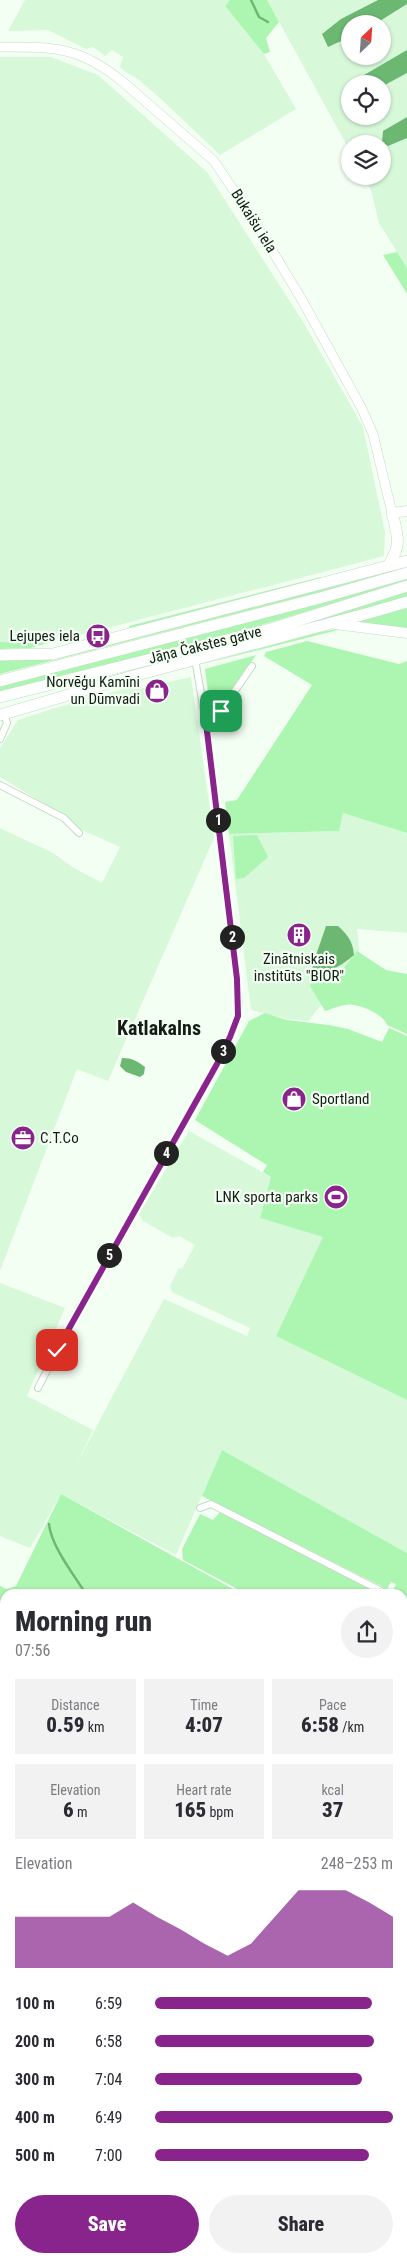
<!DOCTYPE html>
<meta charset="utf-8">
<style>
body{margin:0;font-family:"Roboto Condensed",sans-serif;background:#f2f2f3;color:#2b2b33;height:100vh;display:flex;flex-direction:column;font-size:19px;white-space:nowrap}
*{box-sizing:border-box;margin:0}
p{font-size:16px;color:#7c7c81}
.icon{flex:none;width:28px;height:28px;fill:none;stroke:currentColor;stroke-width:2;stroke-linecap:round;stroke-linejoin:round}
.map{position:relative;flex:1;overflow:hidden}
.side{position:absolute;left:0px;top:1589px;width:408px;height:674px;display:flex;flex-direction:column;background:#fff;border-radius:15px 15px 0 0;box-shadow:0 1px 4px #0004}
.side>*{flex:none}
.needle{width:32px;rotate:25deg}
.tools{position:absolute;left:341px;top:15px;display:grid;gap:10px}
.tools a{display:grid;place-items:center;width:50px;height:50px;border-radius:50%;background:#fff;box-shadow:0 1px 4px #0004;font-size:25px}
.pin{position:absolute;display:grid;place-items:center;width:42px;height:42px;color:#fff;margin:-21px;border-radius:10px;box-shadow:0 2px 8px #0006}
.km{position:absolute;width:25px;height:25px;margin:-12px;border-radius:50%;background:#222;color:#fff;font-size:14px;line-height:25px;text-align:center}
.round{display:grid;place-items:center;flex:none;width:52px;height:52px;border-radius:26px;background:#f2f2f3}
.overview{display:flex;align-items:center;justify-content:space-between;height:85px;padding:0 15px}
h1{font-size:28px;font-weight:800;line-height:38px}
.metrics{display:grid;grid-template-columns:repeat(3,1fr);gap:8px;height:85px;padding:5px 15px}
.metrics div{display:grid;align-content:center;border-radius:0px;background:#f2f2f3;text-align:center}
.metrics b{font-size:21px;font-weight:800}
.metrics small{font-size:14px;font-weight:400}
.metrics p{font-size:14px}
.chart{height:140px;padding:10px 15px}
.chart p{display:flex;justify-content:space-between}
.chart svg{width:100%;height:90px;margin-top:5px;fill:#88248c;opacity:.7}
.action{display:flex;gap:10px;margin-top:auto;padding:10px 15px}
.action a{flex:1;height:58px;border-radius:30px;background:#88248c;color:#fff;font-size:20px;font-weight:800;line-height:58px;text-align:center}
.action a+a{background:#f2f2f3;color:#2b2b33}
ul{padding:0 15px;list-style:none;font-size:16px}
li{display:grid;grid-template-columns:80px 60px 1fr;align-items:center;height:38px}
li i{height:12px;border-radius:6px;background:#88248c}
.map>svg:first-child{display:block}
.built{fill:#d7f9d9;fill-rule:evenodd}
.green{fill:#acf6b1}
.water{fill:#6cb873}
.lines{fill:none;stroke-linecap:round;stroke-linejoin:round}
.stream{stroke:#6cb873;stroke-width:2.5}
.street-casing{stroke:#c1dcc2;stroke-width:8}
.secondary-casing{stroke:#c1dcc2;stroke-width:10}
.primary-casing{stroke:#c1dcc2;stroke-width:11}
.highway-casing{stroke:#c1dcc2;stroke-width:12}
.street{stroke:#fff;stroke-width:6}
.secondary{stroke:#fff;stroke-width:9}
.primary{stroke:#fff;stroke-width:10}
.highway{stroke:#fff;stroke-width:11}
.route-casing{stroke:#fff;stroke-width:10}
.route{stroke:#88248c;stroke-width:6}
.labels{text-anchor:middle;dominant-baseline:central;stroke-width:4.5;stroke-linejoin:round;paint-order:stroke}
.street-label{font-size:15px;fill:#131d14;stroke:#f4fff4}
.poi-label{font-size:15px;fill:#131d14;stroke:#f4fff4;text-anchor:end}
.district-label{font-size:20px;font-weight:bold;fill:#131d14;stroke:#f4fff4}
</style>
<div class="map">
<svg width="407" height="2262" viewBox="0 0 407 2262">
<rect width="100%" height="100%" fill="#f4fff4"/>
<!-- built -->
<path class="built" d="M25,0H230L225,6L264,54L296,109L220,155L160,98L139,80L123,70L120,67L123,57L112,50L105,56L93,47L86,49L48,30L8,31Z
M267,0H407V268L379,223L371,190L364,176H382V144H350V151ZM350,24H382V56H350ZM350,84H382V116H350Z
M0,57H51L98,75L207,172L305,325L363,427L385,532L384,556L81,635L0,643Z
M191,677L214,838L108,1081L77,1069L0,1271V828L53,853L74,868L102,883L120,847L82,830L63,815L0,777V748L18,720L55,708L138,685L139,689Z
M343,813L407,833V933L357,929L361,965L315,1012L309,1021L287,1019L251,1010L229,834L338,831Z
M189,1131L271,1177L260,1218L324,1237L276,1336L407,1400V1553L222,1450L176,1555L61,1494L30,1548L0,1536V1283L65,1308L27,1396L93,1430L76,1465L164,1299L247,1336L250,1328L172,1292L170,1286L179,1268L182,1269L195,1245L179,1236L173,1238L143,1221L139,1214Z"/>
<!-- green -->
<path class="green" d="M230,0H267L279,22L266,38L270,52L264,54L225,6Z
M397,252L407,268V294L383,255Z
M407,565V568L383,576L0,674V660L46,659Z
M321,577L317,581L130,629L129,626Z
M407,577V581L248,629L0,693V685Z
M407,590V597L300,628L299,624Z
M407,606V630L357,622Z
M338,629V630L203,664L320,632Z
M52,639L55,641L31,648L0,649V642L30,643Z
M307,641L399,664L407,661V833L343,813L339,831L229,834L225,802L237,800L312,685L264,656L266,652Z
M256,655L220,708L211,714L205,669Z
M257,835L268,857L244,878L236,879L233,836Z
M357,951L386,970L407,974V1034L387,1025C383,1014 363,1006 353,1005C345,1003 333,1009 325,1011L310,986L314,976L344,968Z
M265,1013L287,1020L329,1025L348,1029L382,1042L389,1028L407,1036V1400L276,1336L323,1237L260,1218L271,1177L263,1172L267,1165L195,1120L249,1021Z
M222,1450L407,1553V1600L403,1598L402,1594L392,1593L396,1584L391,1582L387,1589L202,1496Z
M61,1494L242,1594H5V1607L0,1605V1586L7,1589L16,1586Z
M220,1512L381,1594H247L183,1560L182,1549L200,1514L213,1520Z
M403,1600L407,1603V1643L403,1642Z
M0,1622L5,1624V2258H231L229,2262H0Z
M403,2079L405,2081L407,2079V2262H365L366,2258H402Z"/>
<!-- water -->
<path class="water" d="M378,0H407V4L375,24H350V37L328,47L322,34L341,19Z
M407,50V73L383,86L382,84H352V82Z
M407,117V138L388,146L382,142L383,131Z
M326,926H338C348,935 353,942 354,955C344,964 329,973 316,973L312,970L313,964Z
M122,1058C132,1058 137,1061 145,1067L144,1074L140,1077L126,1072L120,1066Z
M407,1662V1776L403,1787L402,1670Z
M248,2258H291L290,2262H247Z"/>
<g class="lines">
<!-- stream -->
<path class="stream" d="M251,0L259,17L268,22
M49,1524C51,1546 74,1575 86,1594
M166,1594L167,1592
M0,1682L5,1677
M0,2026L5,2028"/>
<defs>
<path id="street" d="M206,723L221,711L252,666
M0,739L7,723L4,714
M0,785L64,818L79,833
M38,1388L77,1312L217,1064L235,1025L239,1011V1001L206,723L195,659
M200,1508L211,1504L219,1508L387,1594"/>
<path id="secondary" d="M0,47C54,47 79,46 123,82L214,161L255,222L302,300L361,407L373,434L392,513"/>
<path id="primary" d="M392,513L407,511
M335,624L407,633"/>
<path id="highway" d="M388,566C402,545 398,536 392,513
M0,655L53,654L407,561
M0,681L320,598L407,573
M0,697L271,629L407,586
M0,715L133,676L369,613L407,602"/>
</defs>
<!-- street casing -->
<use href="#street" class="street-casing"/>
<!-- secondary casing -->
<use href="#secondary" class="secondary-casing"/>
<!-- primary casing -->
<use href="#primary" class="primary-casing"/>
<!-- highway casing -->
<use href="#highway" class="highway-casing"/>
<!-- street -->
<use href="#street" class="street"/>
<!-- secondary -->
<use href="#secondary" class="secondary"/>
<!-- primary -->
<use href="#primary" class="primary"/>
<!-- highway -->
<use href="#highway" class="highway"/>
</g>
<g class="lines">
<defs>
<path id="route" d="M57,1350L217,1064L230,1037L238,1016L237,979L206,723L221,711"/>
</defs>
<!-- route casing -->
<use href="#route" class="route-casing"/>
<!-- route -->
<use href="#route" class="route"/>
</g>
<!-- icons -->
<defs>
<symbol id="bus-disc" viewBox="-11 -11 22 22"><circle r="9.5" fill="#88248c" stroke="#f4fff4"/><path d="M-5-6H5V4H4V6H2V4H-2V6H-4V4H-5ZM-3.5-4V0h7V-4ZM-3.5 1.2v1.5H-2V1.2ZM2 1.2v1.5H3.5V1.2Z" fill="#fff"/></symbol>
<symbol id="shop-disc" viewBox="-11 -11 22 22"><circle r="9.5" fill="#88248c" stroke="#f4fff4"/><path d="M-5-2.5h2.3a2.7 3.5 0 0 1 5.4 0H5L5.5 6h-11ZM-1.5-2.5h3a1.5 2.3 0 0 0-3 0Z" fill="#fff"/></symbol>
<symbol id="building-disc" viewBox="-11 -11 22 22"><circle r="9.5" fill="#88248c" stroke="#f4fff4"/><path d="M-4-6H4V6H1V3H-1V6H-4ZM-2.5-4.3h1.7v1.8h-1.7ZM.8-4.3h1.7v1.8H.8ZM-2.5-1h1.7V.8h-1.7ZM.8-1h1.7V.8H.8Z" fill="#fff"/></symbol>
<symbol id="office-disc" viewBox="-11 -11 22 22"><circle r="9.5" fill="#88248c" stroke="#f4fff4"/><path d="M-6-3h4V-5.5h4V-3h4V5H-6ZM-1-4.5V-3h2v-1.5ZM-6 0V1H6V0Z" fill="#fff"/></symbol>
<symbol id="stadium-disc" viewBox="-11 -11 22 22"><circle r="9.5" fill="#88248c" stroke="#f4fff4"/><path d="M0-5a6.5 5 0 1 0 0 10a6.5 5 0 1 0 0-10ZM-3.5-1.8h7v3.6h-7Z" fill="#fff"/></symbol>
</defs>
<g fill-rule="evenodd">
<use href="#bus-disc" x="84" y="622" width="28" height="28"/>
<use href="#shop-disc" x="143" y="677" width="28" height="28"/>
<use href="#building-disc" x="285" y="921" width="28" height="28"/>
<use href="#shop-disc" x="280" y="1085" width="28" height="28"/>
<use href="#office-disc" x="9" y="1124" width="28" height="28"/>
<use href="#stadium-disc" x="322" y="1183" width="28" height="28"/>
</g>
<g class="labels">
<!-- street labels -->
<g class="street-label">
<text transform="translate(254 221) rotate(58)">Bukaišu iela</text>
<text transform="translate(205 645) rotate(-14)">Jāņa Čakstes gatve</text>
</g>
<!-- poi labels -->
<g class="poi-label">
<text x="80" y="636">Lejupes iela</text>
<text x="140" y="682">Norvēģu Kamīni<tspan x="140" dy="17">un Dūmvadi</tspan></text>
<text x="299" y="959" text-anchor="middle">Zinātniskais<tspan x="299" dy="17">institūts "BIOR"</tspan></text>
<text x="312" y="1099" text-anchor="start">Sportland</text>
<text x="40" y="1138" text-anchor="start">C.T.Co</text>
<text x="318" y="1197">LNK sporta parks</text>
</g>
<!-- district labels -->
<g class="district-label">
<text x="159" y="1028">Katlakalns</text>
</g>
</g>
</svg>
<div class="tools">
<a><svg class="needle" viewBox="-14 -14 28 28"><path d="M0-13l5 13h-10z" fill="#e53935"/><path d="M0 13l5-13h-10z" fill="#7c7c81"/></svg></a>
<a><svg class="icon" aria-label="locate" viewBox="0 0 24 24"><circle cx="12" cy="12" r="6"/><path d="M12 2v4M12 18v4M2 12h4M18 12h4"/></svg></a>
<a><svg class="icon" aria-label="layers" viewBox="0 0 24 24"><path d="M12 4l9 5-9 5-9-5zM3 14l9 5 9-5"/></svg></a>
</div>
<div class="pin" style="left:221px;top:711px;background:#1e9e55"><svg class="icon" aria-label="arrive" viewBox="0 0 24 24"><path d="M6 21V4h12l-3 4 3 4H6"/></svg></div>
<div class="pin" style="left:57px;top:1350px;background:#d93025"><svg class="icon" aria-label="check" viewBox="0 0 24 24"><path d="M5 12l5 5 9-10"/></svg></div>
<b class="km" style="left:218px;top:820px">1</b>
<b class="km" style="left:232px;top:937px">2</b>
<b class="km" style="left:223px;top:1051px">3</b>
<b class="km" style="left:166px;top:1153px">4</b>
<b class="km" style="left:109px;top:1255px">5</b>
<section class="side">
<div class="overview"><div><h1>Morning run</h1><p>07:56</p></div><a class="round"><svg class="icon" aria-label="share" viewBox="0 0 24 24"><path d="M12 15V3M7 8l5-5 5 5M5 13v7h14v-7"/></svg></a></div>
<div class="metrics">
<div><p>Distance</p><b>0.59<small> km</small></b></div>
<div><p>Time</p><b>4:07</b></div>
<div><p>Pace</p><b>6:58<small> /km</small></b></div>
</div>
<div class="metrics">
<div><p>Elevation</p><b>6<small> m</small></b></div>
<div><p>Heart rate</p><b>165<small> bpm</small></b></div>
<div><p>kcal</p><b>37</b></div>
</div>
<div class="chart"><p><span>Elevation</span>248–253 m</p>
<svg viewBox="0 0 160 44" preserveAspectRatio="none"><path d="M0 44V19L10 19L20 19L30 19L40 19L50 12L60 19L70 25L80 32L90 38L100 32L110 19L120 6L130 6L140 6L150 12L160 19V44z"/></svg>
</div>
<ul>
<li><b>100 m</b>6:59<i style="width:91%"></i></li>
<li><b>200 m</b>6:58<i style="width:92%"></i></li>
<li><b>300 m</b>7:04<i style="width:87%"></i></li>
<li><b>400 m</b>6:49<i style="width:100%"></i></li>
<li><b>500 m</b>7:00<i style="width:90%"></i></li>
</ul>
<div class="action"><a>Save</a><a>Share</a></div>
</section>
</div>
